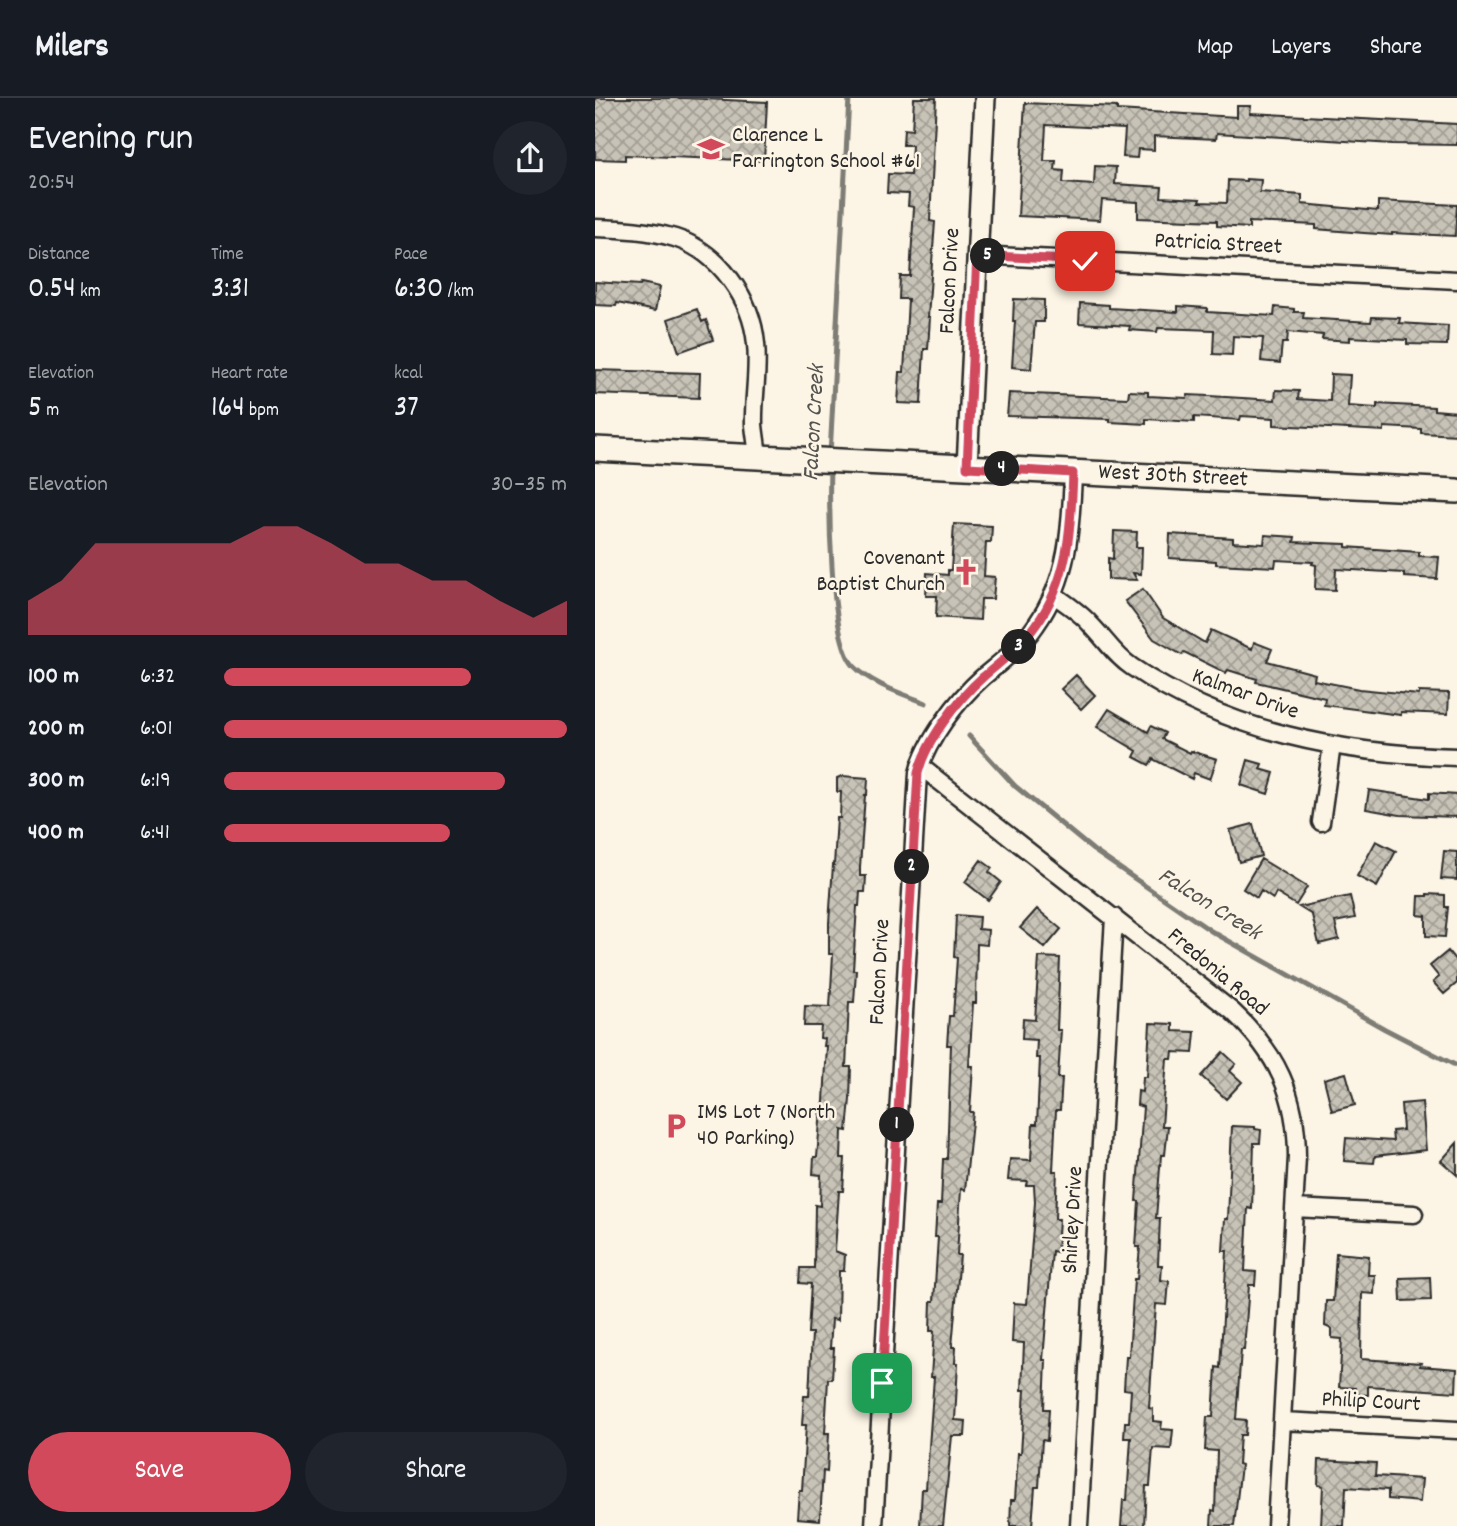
<!DOCTYPE html>
<meta charset="utf-8">
<style>
body{margin:0;font-family:Dekko,sans-serif;background:#20242c;color:#f1f3f6;height:100vh;display:flex;flex-direction:column;font-size:26px;white-space:nowrap}
*{box-sizing:border-box;margin:0}
p{font-size:23px;color:#9ea1a6}
.icon{flex:none;width:38px;height:38px;fill:none;stroke:currentColor;stroke-width:2;stroke-linecap:round;stroke-linejoin:round}
.map{position:relative;flex:1;overflow:hidden}
.details{display:flex;flex-direction:column;background:#171b24;width:595px}
.details>*{flex:none}
.pin{position:absolute;display:grid;place-items:center;width:60px;height:60px;color:#fff;margin:-30px;border-radius:14px;box-shadow:0 4px 10px #0006}
.km{position:absolute;width:35px;height:35px;margin:-18px;border-radius:50%;background:#222;color:#fff;font-size:19px;line-height:35px;text-align:center}
.round{display:grid;place-items:center;flex:none;width:74px;height:74px;border-radius:37px;background:#20242c}
.headline{display:flex;align-items:center;justify-content:space-between;height:119px;padding:0 28px}
h1{font-size:38px;font-weight:600;line-height:52px}
.metrics{display:grid;grid-template-columns:repeat(3,1fr);gap:10px;height:119px;padding:7px 28px}
.metrics div{display:grid;align-content:center}
.metrics b{font-size:30px;font-weight:600}
.metrics small{font-size:19px;font-weight:400}
.metrics p{font-size:19px}
.chart{height:196px;padding:14px 28px}
.chart p{display:flex;justify-content:space-between}
.chart svg{width:100%;height:126px;margin-top:7px;fill:#d1495b;opacity:.7}
.action{display:flex;gap:14px;margin-top:auto;padding:14px 28px}
.action a{flex:1;height:80px;border-radius:42px;background:#d1495b;color:#fff;font-size:28px;font-weight:600;line-height:80px;text-align:center}
.action a+a{background:#20242c;color:#f1f3f6}
ul{padding:0 28px;list-style:none;font-size:23px}
li{display:grid;grid-template-columns:112px 84px 1fr;align-items:center;height:52px}
li i{height:18px;border-radius:9px;background:#d1495b}
header{display:flex;align-items:center;gap:42px;box-sizing:border-box;height:98px;padding:0 35px;background:#171b24;border-bottom:2px solid #363941}
header strong{font-size:33px}
nav{display:flex;gap:38px;margin-inline-start:auto;font-size:24px}
main{display:flex;flex:1;min-height:0}
.map>svg:first-child{display:block}
.lines{fill:none;stroke-linecap:round;stroke-linejoin:round}
.stream{stroke:#7d7b74;stroke-width:5}
.building{fill:url(#building-cross-hatch);stroke:#2b2b2b;stroke-width:2}
.minor-casing{stroke:#2b2b2b;stroke-width:21}
.tertiary-casing{stroke:#2b2b2b;stroke-width:24}
.secondary-casing{stroke:#2b2b2b;stroke-width:28}
.minor{stroke:#fcf5e5;stroke-width:16}
.tertiary{stroke:#fcf5e5;stroke-width:19}
.secondary{stroke:#fcf5e5;stroke-width:23}
.route-casing{stroke:#fff;stroke-width:14}
.route{stroke:#d1495b;stroke-width:9}
.labels{text-anchor:middle;dominant-baseline:central;stroke-width:5;stroke-linejoin:round;paint-order:stroke}
.poi-label{font-size:23px;fill:#2b2b2b;stroke:#fcf5e5;text-anchor:start}
.street-label{font-size:23px;fill:#2b2b2b;stroke:#fcf5e5}
.water-label{font-size:24px;font-style:italic;fill:#545350;stroke:#fcf5e5}
</style>
<header>
<strong>Milers</strong>
<nav><a>Map</a><a>Layers</a><a>Share</a></nav>
</header>
<main>
<section class="details">
<div class="headline"><div><h1>Evening run</h1><p>20:54</p></div><a class="round"><svg class="icon" aria-label="share" viewBox="0 0 24 24"><path d="M12 15V3M7 8l5-5 5 5M5 13v7h14v-7"/></svg></a></div>
<div class="metrics">
<div><p>Distance</p><b>0.54<small> km</small></b></div>
<div><p>Time</p><b>3:31</b></div>
<div><p>Pace</p><b>6:30<small> /km</small></b></div>
</div>
<div class="metrics">
<div><p>Elevation</p><b>5<small> m</small></b></div>
<div><p>Heart rate</p><b>164<small> bpm</small></b></div>
<div><p>kcal</p><b>37</b></div>
</div>
<div class="chart"><p><span>Elevation</span>30–35 m</p>
<svg viewBox="0 0 160 44" preserveAspectRatio="none"><path d="M0 44V32L10 25L20 12L30 12L40 12L50 12L60 12L70 6L80 6L90 12L100 19L110 19L120 25L130 25L140 32L150 38L160 32V44z"/></svg>
</div>
<ul>
<li><b>100 m</b>6:32<i style="width:72%"></i></li>
<li><b>200 m</b>6:01<i style="width:100%"></i></li>
<li><b>300 m</b>6:19<i style="width:82%"></i></li>
<li><b>400 m</b>6:41<i style="width:66%"></i></li>
</ul>
<div class="action"><a>Save</a><a>Share</a></div>
</section>
<div class="map">
<svg width="862" height="1428" viewBox="0 0 862 1428">
<defs>
<pattern id="building-cross-hatch" width="8" height="8" patternUnits="userSpaceOnUse" patternTransform="scale(1.75)"><rect width="8" height="8" fill="#c8c3b7"/><path d="M0 0l8 8M0 8l8-8" fill="none" stroke="#a39f95"/></pattern>
</defs>
<rect width="100%" height="100%" fill="#fcf5e5"/>
<filter id="ink" filterUnits="userSpaceOnUse"><feTurbulence type="fractalNoise" baseFrequency=".0143" numOctaves="2"/><feDisplacementMap in="SourceGraphic" scale="14" xChannelSelector="R" yChannelSelector="G"/><feConvolveMatrix kernelMatrix="1 2 1 2 8 2 1 2 1" color-interpolation-filters="sRGB"/></filter>
<g filter="url(#ink)">
<g class="lines">
<!-- stream -->
<path class="stream" d="M235,357L254,0
M235,367C234,406 234,542 259,568C276,586 308,596 331,605
M374,638L420,688L498,752L616,833L790,931L862,968"/>
</g>
<!-- building -->
<path class="building" d="M0,0H90L172,4L169,63L30,57V62L0,61Z
M319,0H341L335,123L340,124L333,219H335L333,251H329L326,306L303,305L305,274H309L313,201H304L305,178H315L319,109L313,108L314,96L292,95L293,76L315,77L317,47H308L309,31L317,32Z
M430,5L522,9V12L642,19V8H656L655,15L862,26V47L798,46L622,35L621,41L559,38V52L543,51L542,60L528,59L530,31L451,27L449,63H461L460,72L469,73L468,85L499,87L500,68L521,69L520,86L567,89L566,99L605,101L604,104L632,105L633,82L651,83V81L666,82L665,94L707,97V106L783,113V103L862,107L860,138L797,135V137L769,135L721,131V127L654,124V130L622,128V123L543,120V104L507,102L505,122L423,118Z
M0,184L45,187L46,185L65,189L60,213L22,205L21,208L0,207Z
M419,201L449,202V224H440L436,271L417,269L420,223H418Z
M485,205L514,207V210L583,214V208L612,210V214L679,218L680,209L699,211V214H709L708,220L776,224L777,219L805,220L804,225L853,228L852,247L812,246V242L755,239V243L727,241L728,237L693,234L692,245H687L685,265L666,263L668,240L638,238L637,257L618,256L619,232L563,230L562,234L534,232L535,228L484,225Z
M102,211L107,224L111,222L118,242L84,254L73,221Z
M0,272L105,275L104,300L0,296Z
M736,276L755,277L753,308L782,310V306L839,309V312L862,314V337L826,335V331L789,329V333L679,327V320L646,318L645,322L599,319V324L551,321V326L515,324V321L412,318L414,295L533,300L534,293L553,294V298L592,300L593,297L614,298L680,302L681,292L704,293L703,301L735,303Z
M359,426L397,428L396,444H391L389,478L400,479L398,501H386L385,522L341,519L342,498H331L332,475L353,477V472H356Z
M519,433L542,434L541,449H547L546,476L538,475L542,482L513,481V460L518,461Z
M575,436L638,440V444L669,446L670,437L686,438L700,439L699,444L751,446V449L824,454V458L844,459L842,481L809,479V475L741,471L740,492L720,491L721,467L717,466L718,464L681,462L680,469L621,466V463L574,460Z
M548,491L568,520L610,545L616,532L657,551L659,544L677,551L672,563L720,576L719,582L764,591L824,597V594L854,595L853,616L806,614V617L729,607L730,600L661,584L662,581L633,572L631,575L589,554L587,557L559,541L530,503Z
M481,577L500,597L486,611L466,591Z
M514,611L553,634L556,628L570,635L567,641L595,655L596,653L622,661L615,681L599,675L597,681L558,661L554,667L539,659L542,653L502,629Z
M653,662L667,666L665,671L679,675L673,696L646,687Z
M247,678L273,680L272,697H270L265,769V778H271L270,794H265L264,808H262L258,872H261L259,904H254L251,969H256L255,1001L252,1033L247,1032L246,1060H250L248,1093H244L240,1153L250,1157L249,1173H244L243,1222L237,1221L235,1250H239L237,1281H233L230,1335H234L232,1374L228,1373L225,1422L202,1420L204,1392H207L211,1327H207L209,1298H214L217,1235H213L216,1186L205,1185L206,1170H219L220,1107L225,1108L226,1077L218,1076L219,1059H222L226,1012H228L229,1003L232,948H229L230,941L225,940L226,928H209L210,908L235,909L238,856H234V825L238,767H239L242,720H245L246,694H242V680Z
M774,692L834,701V695L862,697V719L805,717L771,711Z
M658,726L666,758L644,764L635,732Z
M781,743L801,753L782,789L762,778Z
M849,753L862,754V782L846,781Z
M666,761L712,789L701,807L681,795L678,801L666,793L662,800L648,791Z
M386,762L397,770L394,774L406,784L393,802L370,784Z
M832,796L850,797V809H853L850,839L831,838V818L823,817L824,798H832Z
M755,798L760,820L740,824L744,841L724,846L717,817L704,809Z
M442,811L466,831L450,850L425,830Z
M361,817L384,819L383,831L393,832L392,847L382,846L381,905H378L374,968H378L375,1014H378L370,1092L366,1091L362,1157H365L357,1249H361L360,1265H363L360,1322L371,1323L370,1338H357L348,1428H325L327,1391H331L339,1279H336L339,1233H335L336,1203H339L343,1139H340L342,1106H346L348,1061H352L356,947H352L354,918H358L362,860L359,859Z
M853,853L862,864V885L849,896L838,884L844,879L835,868Z
M444,859L465,860L462,932H466L463,980H467L465,1012H461L458,1073H462L460,1121H464L462,1154L457,1153L448,1262H451L449,1311H454L452,1343L447,1342L444,1389H440L437,1428H415L416,1402H420L423,1355H426L430,1292H427L429,1245L417,1244L419,1205L432,1206L440,1104L439,1087H431L432,1083L413,1082L415,1061L436,1062L438,1026H442L445,960H441L442,942L427,941L428,921L440,922Z
M555,925L578,926V933L600,934L598,955L578,954L577,961H572L567,1028H573L570,1057H566L561,1120H565L563,1167H567L566,1182L574,1183L572,1207L561,1206L554,1310L558,1311V1323L567,1324L566,1331L578,1332L576,1351L558,1350L555,1388H551L549,1428H526L528,1402H532L536,1340H529L530,1324H534L536,1292L529,1291L531,1259H534L539,1181H542L545,1149H541L544,1103H541L548,1009L542,1007L543,993L547,994L548,979H552Z
M628,954L641,966L635,973L647,984L631,1001L606,978Z
M751,975L760,1007L737,1013L729,981Z
M827,1004L831,1052L780,1058L779,1065L749,1063L751,1040L798,1043L797,1033L808,1032L806,1006Z
M637,1028L660,1029V1031L666,1032L665,1045H659L657,1111L653,1110L650,1173L661,1174L660,1187H654L649,1252H646L641,1321L651,1322L650,1337H645L643,1366L646,1367L639,1428H616L617,1412L620,1413L622,1353L610,1352L612,1319H618L621,1269L625,1270L632,1153H628L630,1121H633Z
M862,1045V1077L846,1063Z
M741,1155L774,1158L773,1177H780L779,1196L767,1195L766,1261L826,1265L825,1268L862,1271L861,1294L773,1288V1297L759,1296L760,1290L744,1289L747,1241L737,1240V1231L730,1228L731,1203H738Z
M835,1179L836,1202L806,1203L805,1180Z
M724,1362L781,1365L780,1378L827,1381L825,1404L793,1401V1392L751,1389L749,1428H726L728,1388L723,1387Z"/>
<g class="lines">
<defs>
<path id="minor" d="M0,130C27,131 54,132 80,140C124,154 157,201 161,246C164,273 158,300 159,327C160,337 162,348 163,359
M382,157L862,182
M459,497C472,506 486,515 496,527C510,541 520,558 537,569C633,634 747,656 862,659
M325,668L637,913C682,955 702,997 702,1059L681,1428
M726,724L737,647
M699,1110L819,1116
M687,1323L862,1332
M279,1428L323,675C331,643 363,601 388,579C407,563 427,548 441,527C474,480 476,430 478,375
M484,1428L519,819"/>
<path id="tertiary" d="M372,369L390,0"/>
<path id="secondary" d="M0,351L862,393"/>
</defs>
<!-- minor casing -->
<use href="#minor" class="minor-casing"/>
<!-- tertiary casing -->
<use href="#tertiary" class="tertiary-casing"/>
<!-- secondary casing -->
<use href="#secondary" class="secondary-casing"/>
<!-- minor -->
<use href="#minor" class="minor"/>
<!-- tertiary -->
<use href="#tertiary" class="tertiary"/>
<!-- secondary -->
<use href="#secondary" class="secondary"/>
</g>
</g>
<g class="lines" filter="url(#ink)">
<defs>
<path id="route" d="M287,1285L323,675C331,643 363,601 388,579C407,563 426,548 441,527C474,481 476,430 478,375L372,369L382,157L490,163"/>
</defs>
<!-- route casing -->
<use href="#route" class="route-casing"/>
<!-- route -->
<use href="#route" class="route"/>
</g>
<!-- icons -->
<defs>
<symbol id="school-bare" viewBox="-9 -9 18 18"><path d="M0-5L7-2L0 1L-7-2ZM-4 1L0 2.5L4 1V4Q0 6-4 4Z" fill="#d1495b" stroke="#fcf5e5" stroke-width="2.5" paint-order="stroke"/></symbol>
<symbol id="church-bare" viewBox="-9 -9 18 18"><path d="M-1.2-6h2.4v3.5h3.3v2.4h-3.3V6h-2.4V-.1h-3.3v-2.4h3.3Z" fill="#d1495b" stroke="#fcf5e5" stroke-width="2.5" paint-order="stroke"/></symbol>
<symbol id="parking-bare" viewBox="-9 -9 18 18"><path d="M-3.5-5.5H1a3.5 3.5 0 0 1 0 7H-1V5.5H-3.5ZM-1-3.4V-.6H.8a1.4 1.4 0 0 0 0-2.8Z" fill="#d1495b" stroke="#fcf5e5" stroke-width="2.5" paint-order="stroke"/></symbol>
</defs>
<g fill-rule="evenodd">
<use href="#school-bare" x="97" y="32" width="38" height="38"/>
<use href="#church-bare" x="352" y="455" width="38" height="38"/>
<use href="#parking-bare" x="62" y="1009" width="38" height="38"/>
</g>
<g class="labels">
<!-- poi labels -->
<g class="poi-label">
<text x="137" y="38">Clarence L<tspan x="137" dy="26">Farrington School #61</tspan></text>
<text x="350" y="461" text-anchor="end">Covenant<tspan x="350" dy="26">Baptist Church</tspan></text>
<text x="102" y="1015">IMS Lot 7 (North<tspan x="102" dy="26">40 Parking)</tspan></text>
</g>
<!-- street labels -->
<g class="street-label">
<text transform="translate(623 147) rotate(3)">Patricia Street</text>
<text transform="translate(356 183) rotate(-87)">Falcon Drive</text>
<text transform="translate(578 379) rotate(3)">West 30th Street</text>
<text transform="translate(650 597) rotate(20)">Kalmar Drive</text>
<text transform="translate(286 874) rotate(-87)">Falcon Drive</text>
<text transform="translate(622 875) rotate(40)">Fredonia Road</text>
<text transform="translate(479 1122) rotate(-87)">Shirley Drive</text>
<text transform="translate(776 1305) rotate(3)">Philip Court</text>
</g>
<!-- water labels -->
<g class="water-label">
<text transform="translate(220 325) rotate(-87)">Falcon Creek</text>
<text transform="translate(614 807) rotate(32)">Falcon Creek</text>
</g>
</g>
</svg>
<div class="pin" style="left:287px;top:1285px;background:#1e9e55"><svg class="icon" aria-label="arrive" viewBox="0 0 24 24"><path d="M6 21V4h12l-3 4 3 4H6"/></svg></div>
<div class="pin" style="left:490px;top:163px;background:#d93025"><svg class="icon" aria-label="check" viewBox="0 0 24 24"><path d="M5 12l5 5 9-10"/></svg></div>
<b class="km" style="left:302px;top:1027px">1</b>
<b class="km" style="left:317px;top:769px">2</b>
<b class="km" style="left:424px;top:549px">3</b>
<b class="km" style="left:407px;top:371px">4</b>
<b class="km" style="left:393px;top:158px">5</b>
</div>
</main>
